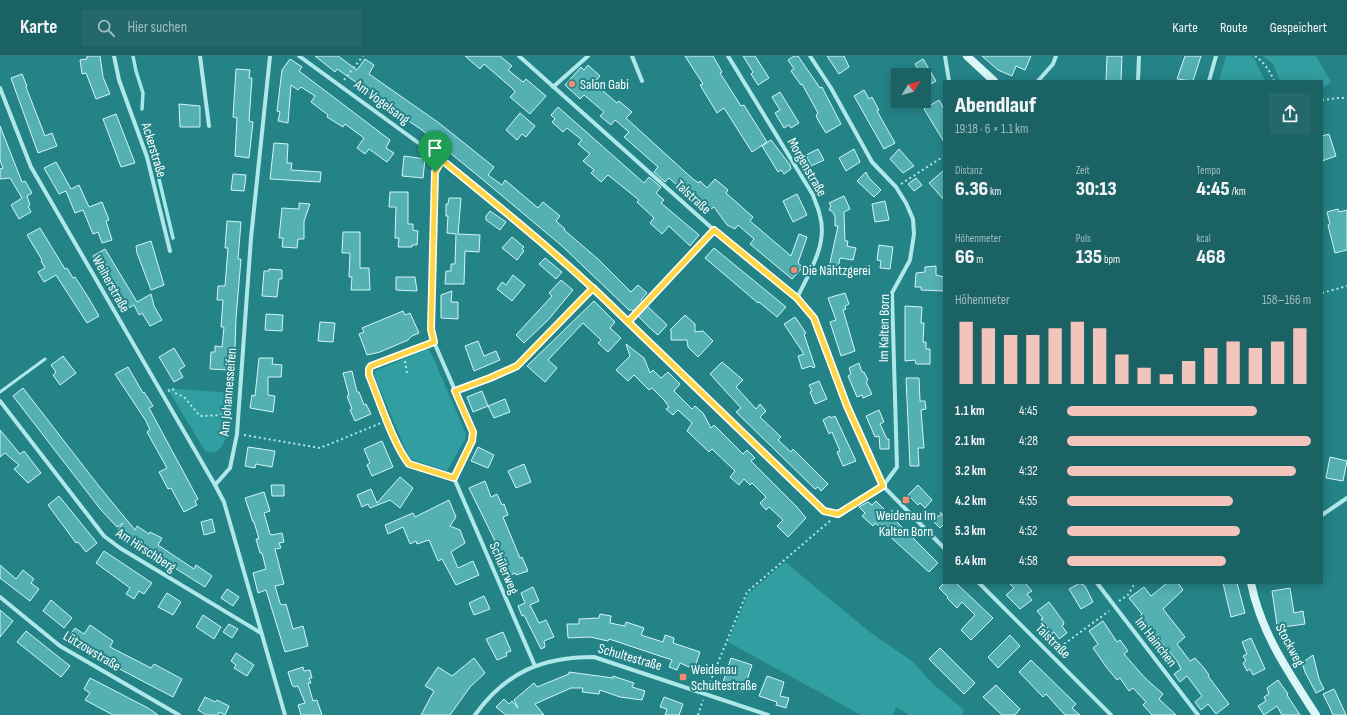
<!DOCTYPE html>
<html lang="de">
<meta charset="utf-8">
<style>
body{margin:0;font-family:"Sofia Sans Condensed",sans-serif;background:#24686b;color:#f1f3f6;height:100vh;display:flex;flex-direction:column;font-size:15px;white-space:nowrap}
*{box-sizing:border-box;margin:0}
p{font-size:13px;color:#a0bcbf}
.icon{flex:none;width:22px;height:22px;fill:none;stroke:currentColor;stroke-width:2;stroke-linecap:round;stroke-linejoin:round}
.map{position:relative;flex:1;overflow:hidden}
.sheet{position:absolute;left:943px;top:24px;width:380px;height:504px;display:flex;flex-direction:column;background:#1b6265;border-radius:0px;box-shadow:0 2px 10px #0003}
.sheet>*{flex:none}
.needle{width:26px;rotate:53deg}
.controls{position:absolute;left:891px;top:12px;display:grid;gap:8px}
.controls a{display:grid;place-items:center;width:40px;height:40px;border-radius:0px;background:#1b6265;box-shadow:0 2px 10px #0003;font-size:20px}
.pin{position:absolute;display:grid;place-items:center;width:34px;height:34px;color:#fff;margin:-41px -17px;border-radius:50% 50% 50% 0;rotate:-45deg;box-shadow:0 0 4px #0007}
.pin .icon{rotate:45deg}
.round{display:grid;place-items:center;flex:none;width:42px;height:42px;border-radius:0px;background:#24686b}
.headline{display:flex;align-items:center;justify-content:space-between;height:68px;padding:0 12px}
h1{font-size:22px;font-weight:800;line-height:30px}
.metrics{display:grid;grid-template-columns:repeat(3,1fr);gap:6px;height:68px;padding:4px 12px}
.metrics div{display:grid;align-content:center}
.metrics b{font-size:20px;font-weight:800}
.metrics small{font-size:11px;font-weight:400}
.metrics p{font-size:11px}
.chart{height:112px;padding:8px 12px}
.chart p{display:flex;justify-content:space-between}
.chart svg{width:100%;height:72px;margin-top:4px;stroke:#f2c4bb;stroke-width:6}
ul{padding:0 12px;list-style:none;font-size:13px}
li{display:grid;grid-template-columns:64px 48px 1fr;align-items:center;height:30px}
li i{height:10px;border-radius:5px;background:#f2c4bb}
header{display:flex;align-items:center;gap:24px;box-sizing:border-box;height:56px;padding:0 20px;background:#1b6265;border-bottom:1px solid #397679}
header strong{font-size:19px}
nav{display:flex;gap:22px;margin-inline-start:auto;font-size:14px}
.search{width:280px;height:36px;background:#24686b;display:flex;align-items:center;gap:10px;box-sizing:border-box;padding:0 14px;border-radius:0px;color:#a0bcbf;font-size:15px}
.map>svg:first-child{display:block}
.green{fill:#319ea1}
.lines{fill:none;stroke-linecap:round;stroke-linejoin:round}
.stream{stroke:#a3e9ea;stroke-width:3.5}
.building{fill:#54b0b3;stroke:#d3f6f7}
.path{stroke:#afe8e9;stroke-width:2;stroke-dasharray:2 3;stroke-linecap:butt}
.lane{stroke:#afe8e9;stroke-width:3}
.street{stroke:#afe8e9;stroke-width:4}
.secondary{stroke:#daf6f7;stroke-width:8}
.route-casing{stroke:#fff;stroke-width:8}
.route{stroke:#ffd54a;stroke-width:5}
.poi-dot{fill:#f38b73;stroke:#248387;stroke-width:1.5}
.labels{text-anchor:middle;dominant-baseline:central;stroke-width:4;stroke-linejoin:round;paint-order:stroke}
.poi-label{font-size:14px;fill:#fff;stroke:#248387;text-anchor:start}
.street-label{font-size:14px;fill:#fff;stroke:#248387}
</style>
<header>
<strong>Karte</strong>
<div class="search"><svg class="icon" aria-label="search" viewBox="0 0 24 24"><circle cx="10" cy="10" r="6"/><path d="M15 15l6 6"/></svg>Hier suchen</div>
<nav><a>Karte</a><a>Route</a><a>Gespeichert</a></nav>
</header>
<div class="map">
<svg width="1347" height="659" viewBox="0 0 1347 659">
<rect width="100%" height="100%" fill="#248387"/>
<!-- green -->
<path class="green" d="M1226,0H1251L1254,2L1265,25H1219Z
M1263,0H1316L1331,26L1322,32V25H1280L1273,8Z
M425,294H429L432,299L466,378L465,383L447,415L413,404L408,399L374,319L375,315Z
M167,332L231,337C229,353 232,405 205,395Z
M785,506L871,577L912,605L933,628L964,654L962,659H909L896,651L893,659H861L728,586L748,538Z"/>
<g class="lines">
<!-- stream -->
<path class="stream" d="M133,0L136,15L143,37L142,53
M154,102L173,182"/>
</g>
<!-- building -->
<path class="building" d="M87,0H100L103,21L110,38L96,43L86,17L82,18L80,4L87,3Z
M315,0H338L357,14L365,3L374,9L369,18L439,67L494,111L488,119L502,129L505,124L538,152L543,146L560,160L556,165L565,173L564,174L598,203L631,236L638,229L647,237L641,244L667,269L658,279L653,275L632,254H629L562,190L482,123L422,74L358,31L360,29L337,13L335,16Z
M465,0H500L512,10L508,14L523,26L526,23L546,40L530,58L510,41L515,36L513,33L484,8L480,13Z
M685,0H713L722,16L720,17L741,50L744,49L767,86L752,96L724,52L717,57L700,29L703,28Z
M743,0H755L769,22L758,29L751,18L753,16Z
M794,0H798L820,32L822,31L841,68L826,77L818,64L816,59L818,57L802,28L801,29L791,15L794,13L788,4Z
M827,0H844L849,11L839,18Z
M982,0H1031L1025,14L1016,10L1012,20L998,14Z
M1107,0H1122L1121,25H1106Z
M1185,0H1201L1193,25L1177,23Z
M290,3L302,11L299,15L390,84L386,92L394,97L387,106L369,93L365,98L357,92L364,82L345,68L343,71L327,61L328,59L311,46L315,40L301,31L298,34L291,29L288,67L278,65L280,56L277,55L282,14Z
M923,3L936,25L924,32V19H922L915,8Z
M588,9L600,20L594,27L617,47L619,45L632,56L626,62L694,124L699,127L700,125L707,132L715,123L728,134L726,137L753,161L750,165L791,200L799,178L807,181L798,207L803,211L792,223L750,188L754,183L738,169L735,173L727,169L714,151L711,153L682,127L679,131L669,122L665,126L654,116L658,111L624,81L629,76L615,64L611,69L600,60L604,56L584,39L580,43L565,29L581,11L584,14Z
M236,13L250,14L249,22H252L249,65L253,66L249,102L235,100L237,62L233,61Z
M22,18L27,30L26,31L45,80L52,77L57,90L38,97L11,22Z
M864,34L869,43L872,41L879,54L877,55L895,87L884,93L854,40Z
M780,36L799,67L791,72L789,69L784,72L775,57L780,54L772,41Z
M939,44L944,53V86L924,53Z
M179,48L200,50V71H180Z
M558,51L644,127L649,121L661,131L656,137L664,144L661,147L699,179L690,190L669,170L662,178L650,167L654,162L637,146L639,144L608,119L601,126L591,117L594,114L583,105L590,98L578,88L582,84L567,72L563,76L552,66L555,63L551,59Z
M520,57L535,70L526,81L522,78L517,84L506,74Z
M116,58L135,107L121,111L103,63Z
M0,70L22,126L25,125L32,137L27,140L30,149L28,150L31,156L19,163L11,149L22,142L10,122L0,123V113L3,112L0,104Z
M1329,78L1336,100L1322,105V80Z
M771,84L790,109L791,113L784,118L781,114L778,116L762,90Z
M274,87L288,88L287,107H292L291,114L321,116L320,126L270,123Z
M818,93L824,104L811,110L806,99Z
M854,93L860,106L846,115L839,102Z
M899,93L914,110L903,117L890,103Z
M404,100L425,103L423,122L402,120Z
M56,106L71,133L79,129L89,151L102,146L109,164L106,165L112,184L102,187L98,176L93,178L83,154L75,157L66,135L59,138L44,112Z
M944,114V144L929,127Z
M866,116L869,122L881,134L874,141L857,125Z
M233,118L246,119L244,135L231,134Z
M916,122L922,129L914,135L908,128Z
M390,136H408V168H413V174L418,175L417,189H412V191H398L399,182H395L396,151H389Z
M797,138L807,159L793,166L783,145Z
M844,140L850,153L844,156L845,185H848L847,190L856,192L853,204L840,202L837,218L828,216L838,170H835V161L833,156L829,154L831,150L829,147Z
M449,142H461L458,178L480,179L479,196L465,195L464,228H445L446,215H451V208H455L456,178L447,177L448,160H446V148H448Z
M885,145L889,164L875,166L872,148Z
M299,147L310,148L304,165V183H298L297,192L282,191L283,182H279L282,152L299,153Z
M1338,153L1339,156L1347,154V194L1335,197L1328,169L1330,168L1327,156Z
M490,155L506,166L500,174L486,164V160Z
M227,165L241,166L238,203H241L236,262L235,293H231L230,314L210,313L211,296H215V290L222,291L224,271H221L223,244H217L218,230H225L228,192H225Z
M40,172L65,213L67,212L73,222L75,221L88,241L99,260L87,267L56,219L44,226L38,216L45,212L41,205L42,204L27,179Z
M343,176H360V212H369L370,234H351L352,221H349L350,197H342Z
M512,181L524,191L522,193L524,195L517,204L502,192Z
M151,185L164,229L151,234L137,197L136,190Z
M879,189L893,191L890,213L880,212L881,205L877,204Z
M714,192L786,251L777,261L759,246L758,247L705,202Z
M105,193L137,246L151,238L154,250L162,264L150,270L142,257L139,259L134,249L125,254L93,200Z
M545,202L562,216L556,223L539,208Z
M936,210V219L944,221V235L921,234V231H915L916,217L925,216V211Z
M269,213L282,214V223H279L277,241L262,240L264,215H269Z
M513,219L525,229L512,245L497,233L502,226L506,229Z
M396,221H415L417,235L396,234Z
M561,224L573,234L548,264L524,287L516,279L552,240L549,237Z
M452,235L451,246H458V263L441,262V239Z
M845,237L849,248L845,250L846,253L843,254L855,295L841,300L830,266L836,264L828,242Z
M594,245L615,266L610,272L621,282L608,296L598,287L601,284L583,267L548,304L557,312L545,326L527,310Z
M905,250L922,251L921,267H924L923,286H926V293H930V308H916L915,304L905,305Z
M403,255L405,259L410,257L419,277L412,280L408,284L380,296L367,299L359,278L364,276L362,272Z
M266,258L283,259L282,275L265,274Z
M685,259L695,268V276L703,275L713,285L698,301L688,291L687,284H671V276H672L670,274Z
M795,261L806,277L804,278L815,311L813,312L811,310L802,313L798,300L804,298L784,268Z
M320,266L335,267L333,286L318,285Z
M478,285L484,300L496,295L500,304L474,315L465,290Z
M626,288L644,302L650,317L653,314L661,322L668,316L680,328L674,335L692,353L695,350L703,357L711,372L714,369L743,398L747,394L755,402L751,405L796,450L806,462L788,481L777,470L783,464L769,451L766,454L760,447L766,441L752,427L750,429L744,423L739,429L730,421L735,415L712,393L709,396L687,375L692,367L678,354L673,359L666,353L669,351L664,344L652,332L649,334L634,319L628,325L616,314L630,300Z
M174,292L185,310L179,314L183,321L174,326L159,301Z
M63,300L76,317L60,329L53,319L56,316L51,309Z
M259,302H273L272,308L282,309L281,321H268V339L275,340L273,356L250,352L252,339L255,340Z
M722,306L743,324L736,331L756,353L760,348L766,355L760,361L781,381L778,384L791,396L793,393L828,428L821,435L818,431L815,433L736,356L741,352L710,318Z
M859,307L862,316H864L868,324L866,326L872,338L863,342L862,339L857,341L848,320L851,318L849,312Z
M128,311L143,337L144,336L153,350L149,352L198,443L195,445L197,449L184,456L171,432L168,433L159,416L167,412L147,376L150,374L146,365L115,318Z
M352,315L357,336H359L364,349L366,348L371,358L355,365L350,354L352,353L347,340L349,339L343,317Z
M906,322H919L920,345H925L926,353L921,354L924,392H918L919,410H910Z
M819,325L827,343L815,348L810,336L812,335L809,329Z
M23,332L98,429L135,474L137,470L149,478L150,476L162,482L158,489L194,513L196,509L212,520L205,531L146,494L147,493L123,480L118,474L123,467L117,471L101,454L13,340Z
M482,335L488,350L473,356L467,341Z
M505,343L510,356L494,362L488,350Z
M879,354L884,366L880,368L887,383H889V393H880L879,380L875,381L866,360Z
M830,360L831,362L835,360L856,405L843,410L837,396L840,395L832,376L829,378L823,364Z
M0,374L20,398L24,395L41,417L28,427L14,413L19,409L5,397L0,401Z
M382,385L393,411L372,420L367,409L370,407L364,393Z
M248,391L275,395L272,411L256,408L255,412L245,410Z
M478,391L494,399L488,412L471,405Z
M1330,401L1347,405L1343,425L1326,422Z
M524,408L531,426L516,432L508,415Z
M400,421L413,432L400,452L390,444L370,452L368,448L362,451L357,439L371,433L377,447Z
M485,425L491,441L497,438L502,449L504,448L508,459L503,461L520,502L522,501L528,515L516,519L515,517L508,520L494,483L469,432Z
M271,429H284V440H272Z
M918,429L932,444L925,452L920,447L918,449L908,439Z
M264,436L270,455L264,457L270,478L272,479L282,477L284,486L279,487L281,492L275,493L284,528L275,530L280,547L282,549L286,548L293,573L303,570L308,590L285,596L266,534L258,537L253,517L266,513L262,497H260L256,483H259L254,466H253L245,442Z
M59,440L97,487L86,496L78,486L76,487L48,449Z
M449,444L456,461L450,470L460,474L465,487L451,496L458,512L473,505L479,519L456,529L442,503L438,505L429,484L417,488L416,485L410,488L403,471L388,478L385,469L413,457L415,461Z
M876,445L904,473L901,475L905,474L938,507L929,516L875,467L873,470L862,460L865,457L859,451L868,446L872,449Z
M944,458V468L940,472L931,463Z
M212,463L215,476L204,479L201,466Z
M104,495L152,527L144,538L139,535L134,543L126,538L130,532L96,507Z
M0,509L16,523L23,514L34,523L31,527L39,533L30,545L0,522Z
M944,527H956L993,562L971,584L961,574L975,559L962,546L957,552L947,542L948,541L939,532Z
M1009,527H1025L1032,535L1027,538L1032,544L1020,553L1006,539L1014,532Z
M1080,527L1085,530L1093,546L1081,553L1069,533Z
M1167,527H1178L1183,534L1163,553L1185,581L1177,588L1190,605L1195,602L1204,612L1209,619L1208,620L1229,648L1216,658L1208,648L1201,654L1195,646L1202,640L1187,620L1180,626L1174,618L1181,613L1177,605L1140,560L1142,558L1129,542L1144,531L1151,540Z
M1223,527H1237L1245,557L1231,561Z
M533,531L539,545L530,549L539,567L546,564L554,581L544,585L545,591L541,593L524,559L522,560L518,550L525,547L521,537Z
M1290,532L1294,557L1303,555L1305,568L1283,571V568L1277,569L1272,535Z
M227,533L239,541L233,550L221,542Z
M167,537L181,546L173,559L158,551Z
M484,540L490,553L474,559L469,547Z
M51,544L72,562L64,572L43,555Z
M1049,546L1063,565L1064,568L1062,570L1067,577L1059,583L1054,576L1052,578L1041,563L1043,562L1037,555Z
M0,554L13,565L0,581Z
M600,558L611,560L610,567L625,570L626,566L644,572L641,579L663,586L665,579L674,582L673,587L700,596L696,608L690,609L689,611L680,607L677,614L669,611L672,604L609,583L608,585L590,581L568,582L567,568H579V563L599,562Z
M203,559L221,571L214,583L196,571Z
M1103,565L1117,586L1120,584L1128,595L1124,598L1145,622L1163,638L1159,643L1176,659H1152L1143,649L1146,646L1133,632L1129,635L1120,622L1117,624L1107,612L1093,592L1098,588L1089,575Z
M229,568L238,573L232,582L223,576Z
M90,569L113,585L110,591L151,612L154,608L182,623L173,641L110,608L101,602L103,599L81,584L79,587L69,580L75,572L84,578Z
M26,575L70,610L61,621L17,586Z
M503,576L511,595L506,597L507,600L497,604L486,583Z
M1010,579L1020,590L998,612L988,601Z
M1251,582L1265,613L1253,619L1250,613L1247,615L1243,607L1246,605L1243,600L1247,598L1242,586Z
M940,592L975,627L964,638L929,603Z
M236,597L254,609L247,620L234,612L236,609L231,605Z
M1313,599L1319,623L1324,633L1316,637L1305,616L1302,607Z
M474,602L485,617L470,631L450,659H421L434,635L425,630L438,611L452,620Z
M731,602L752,609L743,636L722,629Z
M1031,604L1076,648L1072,652L1080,659H1065L1046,638L1043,641L1019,616Z
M303,611L304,615L310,614L312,622H309L311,627H308L313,645L317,644L322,659H301L298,649L305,647L298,630L294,631L292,629L288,616Z
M569,616L613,622V620L634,627L632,631L645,635L642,644L620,641L600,634L599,638L582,636L583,632H571L535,648L544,659H506L496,651L504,643L509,648L512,645L518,652L514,644L534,627L537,631L569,618Z
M767,620L784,626L780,640L789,642L786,652L776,649L777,646L759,640Z
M90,622L148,652L158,659H113L85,644L90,637L84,633Z
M1278,624L1288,638L1287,639L1300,659H1282L1277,650L1264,659L1258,650L1266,645L1264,641L1269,638L1267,632Z
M996,629L1020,653L1015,659H1002L983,641Z
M1334,633L1335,635L1346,659H1333L1330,652L1323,638Z
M205,641L215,646L217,644L229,650L225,659L219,656L218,659H206L198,654Z
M664,641L683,648L679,659H665L667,653L660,651Z"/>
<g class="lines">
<!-- path -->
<path class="path" d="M1255,0C1264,6 1270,15 1274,25
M344,24L363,0
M1322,44L1339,42H1347
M901,128L944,100
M1322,237L1347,230
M633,261L710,179
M405,305L407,317
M168,335L173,333L175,337L184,341L200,360L221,359L228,343L232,344
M244,379L320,392L381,367
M926,463L944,456
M1119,545L1128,539L1135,527
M1056,594L1109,555
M708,631L747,536L831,464
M698,659L703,644"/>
<!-- lane -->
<path class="lane" d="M455,335L490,323L517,310L593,232
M0,336L45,303"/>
<!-- street -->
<path class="street" d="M114,0L119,24L147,101L170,195
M200,0L209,70
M270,0L251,182L237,378L230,412L215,429L224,446L285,659
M299,0L442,104L556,197L824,455L838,458L883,430L897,411L892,237L910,204L914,178L913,163L906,147L896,131L872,106L831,32L810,0
M519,0L714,174L797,242L813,262L847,350L883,430L944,492
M632,0L642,25
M728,0L813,139C815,146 819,153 820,160C828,188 809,217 797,242
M945,0L949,25
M1038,25L1053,8L1056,0
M1138,25L1139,0
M1209,25L1216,0
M553,31L588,0
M0,32L31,111L215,429
M442,104L435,116L431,273L434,286L473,376L472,385L454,422L535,610
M434,286L371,310L369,313V319L404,402L409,408L454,422
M0,345L104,480L120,492L261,577
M1322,459L1347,442
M979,527L1111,659
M1097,527L1198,659
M0,541L60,590L179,659
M475,659C506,616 542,601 594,601L768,659"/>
<!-- secondary -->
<path class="secondary" d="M967,0L994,25
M1251,527C1261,577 1289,617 1316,659"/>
</g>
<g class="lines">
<defs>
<path id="route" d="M435,116L431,273L434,286L371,310L369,313V319C379,343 393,388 409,408L454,422L472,385L473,376L455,335L490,322L517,310L593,232L824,455L838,458L883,430L847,350L814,262L797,242L714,174L628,266C569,207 507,157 442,104L435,116"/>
</defs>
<!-- route casing -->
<use href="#route" class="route-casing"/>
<!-- route -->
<use href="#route" class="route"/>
</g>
<!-- markers -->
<g class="poi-dot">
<circle cx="572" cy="28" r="4"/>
<circle cx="794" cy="214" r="4"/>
<rect x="902" y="440" width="8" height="8" rx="2"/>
<rect x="679" y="617" width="8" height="8" rx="2"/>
</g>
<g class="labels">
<!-- poi labels -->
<g class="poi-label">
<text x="580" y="28">Salon Gabi</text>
<text x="802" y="214">Die Nähtzgerei</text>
<text x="906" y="459" text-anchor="middle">Weidenau Im<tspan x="906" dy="16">Kalten Born</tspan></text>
<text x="691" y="613">Weidenau<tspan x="691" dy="16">Schultestraße</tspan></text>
</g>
<!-- street labels -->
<g class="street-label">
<text transform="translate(382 46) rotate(36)">Am Vogelsang</text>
<text transform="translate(154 94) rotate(73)">Ackerstraße</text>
<text transform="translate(807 111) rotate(60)">Morgenstraße</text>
<text transform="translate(693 141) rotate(42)">Talstraße</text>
<text transform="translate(111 228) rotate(61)">Weiherstraße</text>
<text transform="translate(884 272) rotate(-89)">Im Kalten Born</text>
<text transform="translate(228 336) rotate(-85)">Am Johannesseifen</text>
<text transform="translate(146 494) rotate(33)">Am Hirschberg</text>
<text transform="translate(504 512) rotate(67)">Schülerweg</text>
<text transform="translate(1053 585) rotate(45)">Talstraße</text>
<text transform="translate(1156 586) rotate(52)">Im Hainchen</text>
<text transform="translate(1290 589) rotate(62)">Stockweg</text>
<text transform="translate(92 595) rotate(31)">Lützowstraße</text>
<text transform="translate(630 601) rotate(16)">Schultestraße</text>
</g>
</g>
</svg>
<div class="controls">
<a><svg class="needle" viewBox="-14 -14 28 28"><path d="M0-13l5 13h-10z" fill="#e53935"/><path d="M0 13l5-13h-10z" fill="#a0bcbf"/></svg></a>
</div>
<div class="pin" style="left:435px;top:116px;background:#1e9e55"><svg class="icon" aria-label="arrive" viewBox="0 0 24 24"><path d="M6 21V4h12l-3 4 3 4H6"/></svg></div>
<section class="sheet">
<div class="headline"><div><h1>Abendlauf</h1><p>19:18 · 6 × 1.1 km</p></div><a class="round"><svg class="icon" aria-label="share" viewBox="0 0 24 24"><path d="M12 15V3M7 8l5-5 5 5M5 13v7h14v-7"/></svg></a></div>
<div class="metrics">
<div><p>Distanz</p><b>6.36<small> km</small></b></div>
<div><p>Zeit</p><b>30:13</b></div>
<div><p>Tempo</p><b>4:45<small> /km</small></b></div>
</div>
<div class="metrics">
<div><p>Höhenmeter</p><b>66<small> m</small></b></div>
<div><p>Puls</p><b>135<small> bpm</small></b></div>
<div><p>kcal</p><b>468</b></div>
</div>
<div class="chart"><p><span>Höhenmeter</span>158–166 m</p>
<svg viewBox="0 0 160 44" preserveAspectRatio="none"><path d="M5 44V6M15 44V10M25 44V14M35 44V14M45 44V10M55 44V6M65 44V10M75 44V26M85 44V34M95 44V38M105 44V30M115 44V22M125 44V18M135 44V22M145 44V18M155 44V10"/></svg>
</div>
<ul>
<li><b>1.1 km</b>4:45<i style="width:78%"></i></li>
<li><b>2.1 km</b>4:28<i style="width:100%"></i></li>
<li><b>3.2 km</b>4:32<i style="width:94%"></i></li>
<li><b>4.2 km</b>4:55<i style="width:68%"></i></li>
<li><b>5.3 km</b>4:52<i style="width:71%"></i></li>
<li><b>6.4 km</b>4:58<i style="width:65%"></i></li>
</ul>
</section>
</div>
